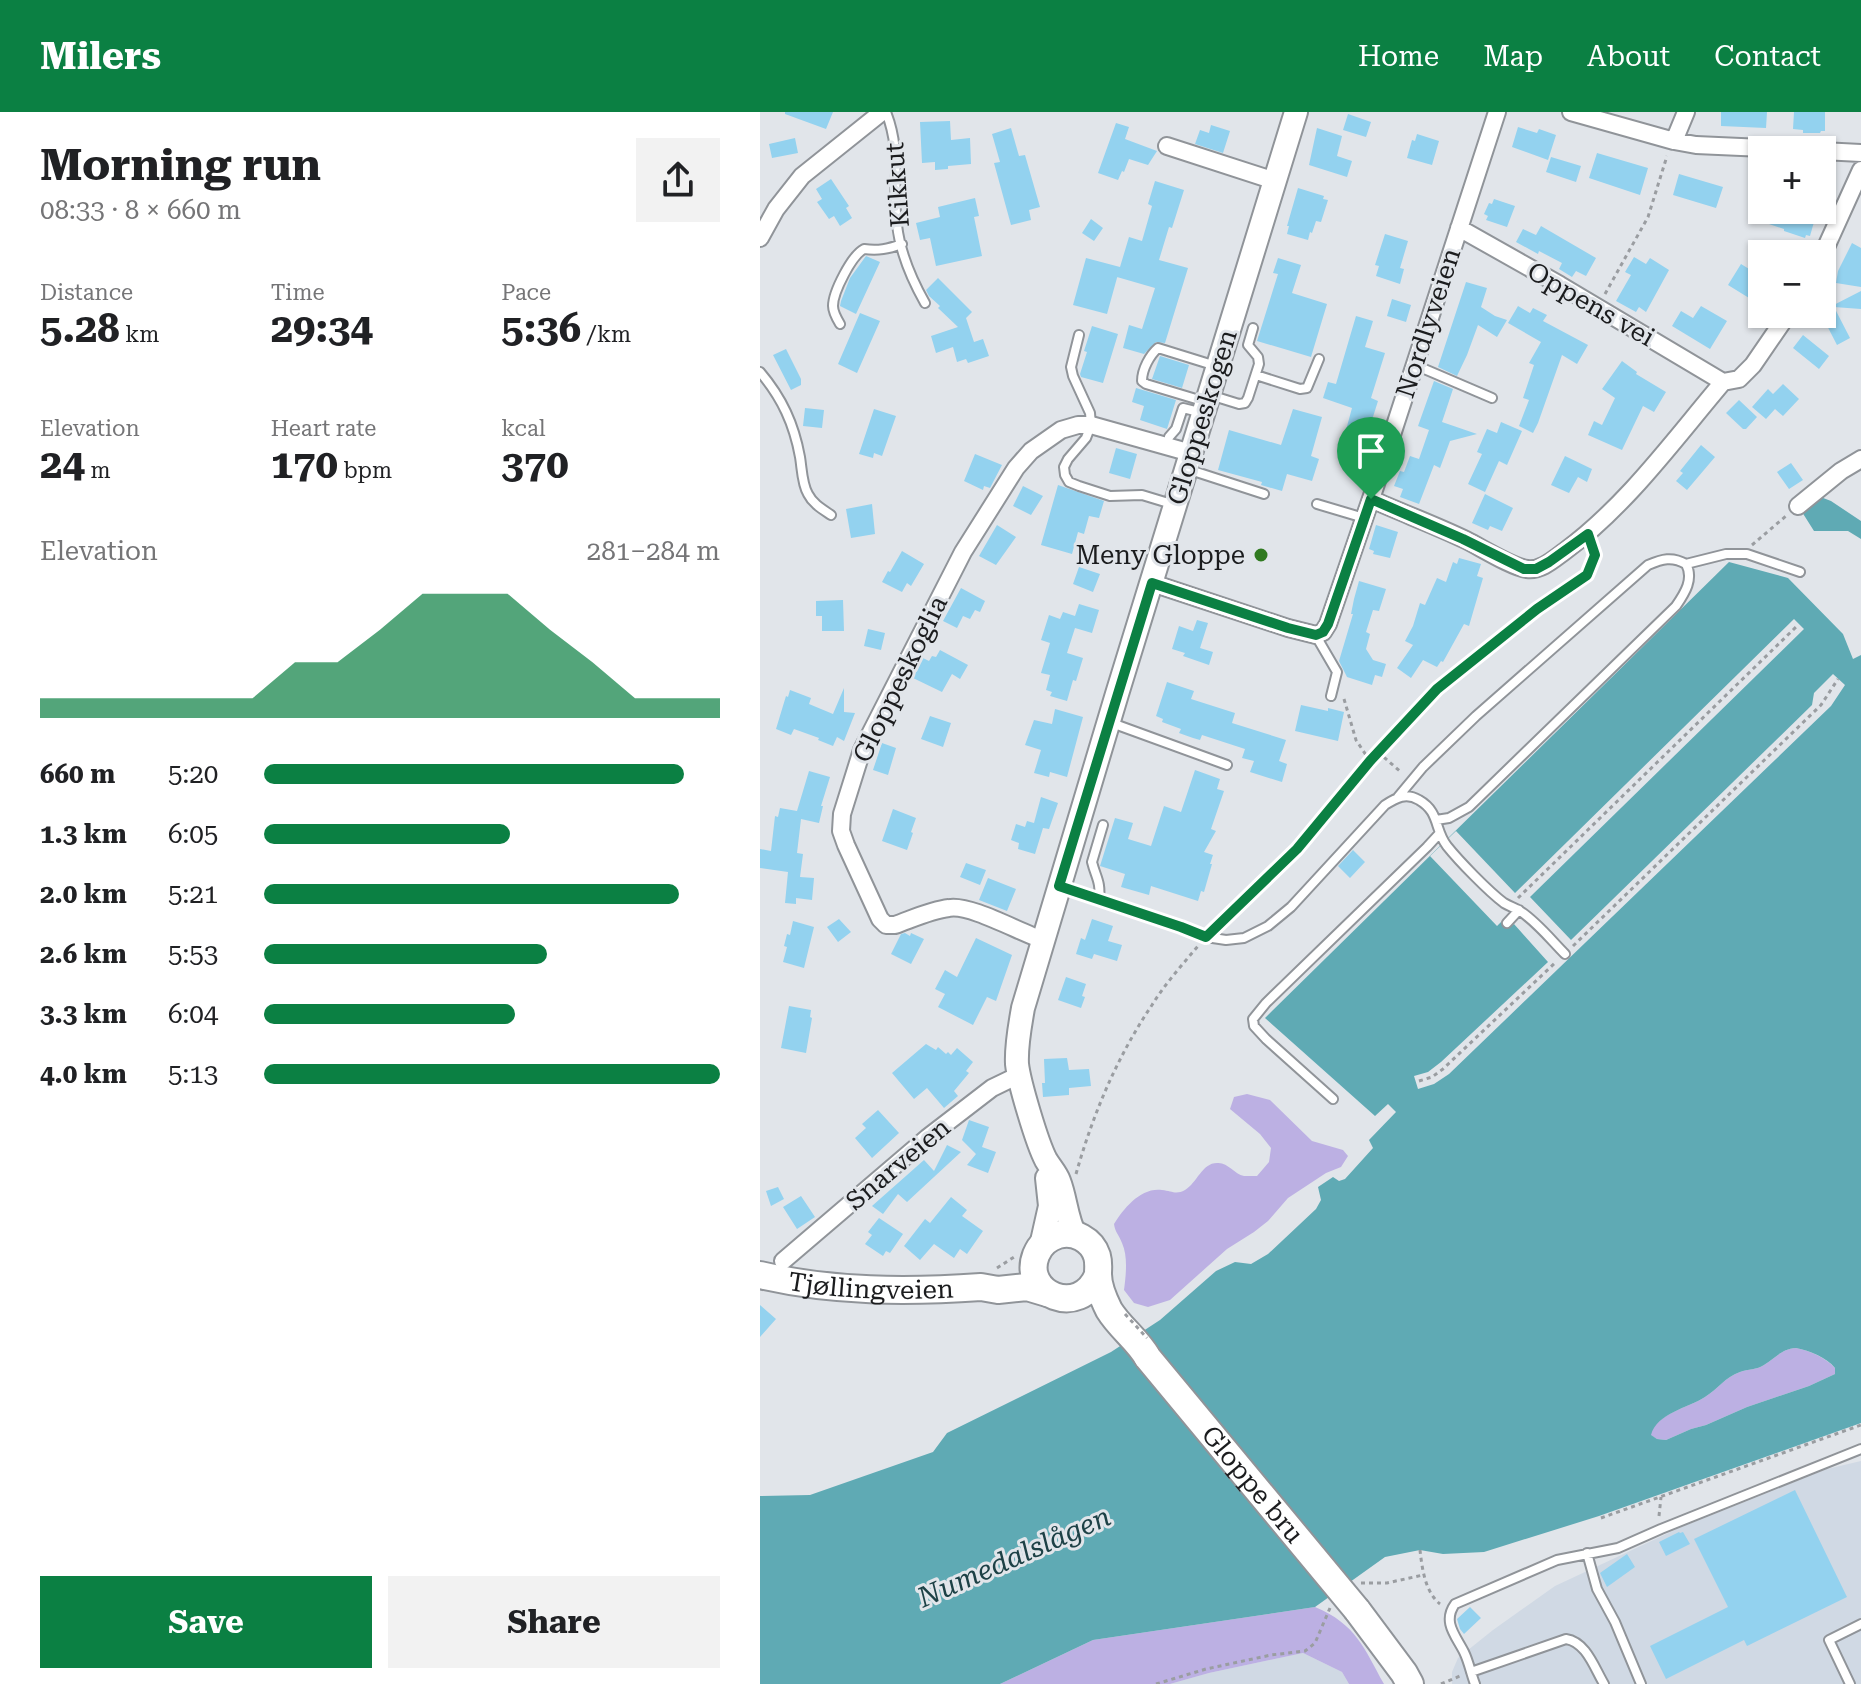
<!DOCTYPE html>
<meta charset="utf-8">
<style>
body{margin:0;font-family:"Roboto Serif",serif;background:#f2f2f2;color:#202124;height:100vh;display:flex;flex-direction:column;font-size:30px;white-space:nowrap}
*{box-sizing:border-box;margin:0}
p{font-size:26px;color:#757577}
.icon{flex:none;width:44px;height:44px;fill:none;stroke:currentColor;stroke-width:2;stroke-linecap:round;stroke-linejoin:round}
.map{position:relative;flex:1;overflow:hidden}
.panel{display:flex;flex-direction:column;background:#fff;width:760px}
.panel>*{flex:none}
.buttons{position:absolute;left:988px;top:24px;display:grid;gap:16px}
.buttons a{display:grid;place-items:center;width:88px;height:88px;border-radius:0px;background:#fff;box-shadow:0 2px 6px #0004;font-size:40px}
.pin{position:absolute;display:grid;place-items:center;width:68px;height:68px;color:#fff;margin:-82px -34px;border-radius:50% 50% 50% 0;rotate:-45deg;box-shadow:0 0 8px #0007}
.pin .icon{rotate:45deg}
.round{display:grid;place-items:center;flex:none;width:84px;height:84px;border-radius:0px;background:#f2f2f2}
.head{display:flex;align-items:center;justify-content:space-between;height:136px;padding:0 40px}
h1{font-size:44px;font-weight:700;line-height:60px}
.stats{display:grid;grid-template-columns:repeat(3,1fr);gap:12px;height:136px;padding:8px 40px}
.stats div{display:grid;align-content:center}
.stats b{font-size:40px;font-weight:700}
.stats small{font-size:22px;font-weight:400}
.stats p{font-size:22px}
.chart{height:224px;padding:16px 40px}
.chart p{display:flex;justify-content:space-between}
.chart svg{width:100%;height:144px;margin-top:8px;fill:#0b8043;opacity:.7}
.cta{display:flex;gap:16px;margin-top:auto;padding:16px 40px}
.cta a{flex:1;height:92px;border-radius:0px;background:#0b8043;color:#fff;font-size:32px;font-weight:700;line-height:92px;text-align:center}
.cta a+a{background:#f2f2f2;color:#202124}
ul{padding:0 40px;list-style:none;font-size:26px}
li{display:grid;grid-template-columns:128px 96px 1fr;align-items:center;height:60px}
li i{height:20px;border-radius:10px;background:#0b8043}
header{display:flex;align-items:center;gap:48px;box-sizing:border-box;height:112px;padding:0 40px;background:#0b8043;color:#fff}
header strong{font-size:38px}
nav{display:flex;gap:44px;margin-inline-start:auto;font-size:28px}
main{display:flex;flex:1;min-height:0}
.map>svg:first-child{display:block}
.built{fill:#d0d9e4}
.green{fill:#bcb0e3}
.water{fill:#5faab4;fill-rule:evenodd}
.pier{fill:#e1e5ea}
.building{fill:#93d2ef}
.lines{fill:none;stroke-linecap:round;stroke-linejoin:round}
.service-casing{stroke:#909499;stroke-width:12}
.minor-casing{stroke:#909499;stroke-width:20}
.secondary-casing{stroke:#909499;stroke-width:26}
.primary-casing{stroke:#909499;stroke-width:30}
.path{stroke:#9a9da1;stroke-width:3;stroke-dasharray:4 4;stroke-linecap:butt}
.service{stroke:#fff;stroke-width:8}
.minor{stroke:#fff;stroke-width:16}
.secondary{stroke:#fff;stroke-width:22}
.primary{stroke:#fff;stroke-width:26}
.primary-bridge-casing{stroke:#909499;stroke-width:30;stroke-linecap:butt}
.path-bridge{stroke:#9a9da1;stroke-width:3;stroke-dasharray:4 4;stroke-linecap:butt}
.primary-bridge{stroke:#fff;stroke-width:26}
.route-casing{stroke:#fff;stroke-width:16}
.route{stroke:#0b8043;stroke-width:10}
.poi-dot{fill:#307a20;stroke:#e1e5ea;stroke-width:3}
.labels{text-anchor:middle;dominant-baseline:central;stroke-width:6;stroke-linejoin:round;paint-order:stroke}
.street-label{font-size:26px;fill:#1b1c1e;stroke:#e1e5ea}
.poi-label{font-size:26px;fill:#1b1c1e;stroke:#e1e5ea;text-anchor:end}
.water-label{font-size:28px;font-style:italic;fill:#1d4146;stroke:#e1e5ea}
</style>
<header>
<strong>Milers</strong>
<nav><a>Home</a><a>Map</a><a>About</a><a>Contact</a></nav>
</header>
<main>
<section class="panel">
<div class="head"><div><h1>Morning run</h1><p>08:33 · 8 × 660 m</p></div><a class="round"><svg class="icon" aria-label="share" viewBox="0 0 24 24"><path d="M12 15V3M7 8l5-5 5 5M5 13v7h14v-7"/></svg></a></div>
<div class="stats">
<div><p>Distance</p><b>5.28<small> km</small></b></div>
<div><p>Time</p><b>29:34</b></div>
<div><p>Pace</p><b>5:36<small> /km</small></b></div>
</div>
<div class="stats">
<div><p>Elevation</p><b>24<small> m</small></b></div>
<div><p>Heart rate</p><b>170<small> bpm</small></b></div>
<div><p>kcal</p><b>370</b></div>
</div>
<div class="chart"><p><span>Elevation</span>281–284 m</p>
<svg viewBox="0 0 160 44" preserveAspectRatio="none"><path d="M0 44V38L10 38L20 38L30 38L40 38L50 38L60 27L70 27L80 17L90 6L100 6L110 6L120 17L130 27L140 38L150 38L160 38V44z"/></svg>
</div>
<ul>
<li><b>660 m</b>5:20<i style="width:92%"></i></li>
<li><b>1.3 km</b>6:05<i style="width:54%"></i></li>
<li><b>2.0 km</b>5:21<i style="width:91%"></i></li>
<li><b>2.6 km</b>5:53<i style="width:62%"></i></li>
<li><b>3.3 km</b>6:04<i style="width:55%"></i></li>
<li><b>4.0 km</b>5:13<i style="width:100%"></i></li>
</ul>
<div class="cta"><a>Save</a><a>Share</a></div>
</section>
<div class="map">
<svg width="1101" height="1572" viewBox="0 0 1101 1572">
<rect width="100%" height="100%" fill="#e1e5ea"/>
<!-- built -->
<path class="built" d="M1101,1349V1572H692V1560L698,1546L733,1518L795,1474L917,1417L1067,1357Z
M543,1541L582,1560L589,1572H410L449,1561Z"/>
<!-- green -->
<path class="green" d="M487,982L510,988L552,1029L583,1038L588,1044L581,1055L566,1061L528,1086L508,1109L494,1120L467,1137L410,1188L388,1195L374,1191L364,1178C366,1163 368,1144 362,1131C359,1123 355,1120 354,1112C364,1096 381,1075 402,1078C412,1079 416,1083 425,1078C437,1071 442,1051 457,1051C468,1050 474,1062 484,1064C485,1064 496,1064 497,1064L509,1050L511,1036L500,1022L470,997L474,985Z
M1036,1236C1050,1239 1065,1245 1075,1256V1262L1049,1274L987,1295L946,1313L931,1317L906,1328L897,1327L890,1323C897,1301 928,1296 945,1285C958,1277 965,1265 980,1260C988,1257 997,1258 1004,1253C1016,1246 1021,1237 1036,1236Z
M555,1495C596,1512 604,1536 624,1572H589L582,1560L543,1541L449,1561L410,1572H240L333,1528Z"/>
<!-- water -->
<path class="water" d="M1058,384L1071,389L1101,409V427L1088,419H1054L1042,400Z
M969,450L1028,466L1083,522L1093,547L1101,543V1311L839,1404L724,1440L683,1442L660,1438L625,1445L555,1495L333,1528L240,1572H0V1384L50,1383L173,1340L187,1321L351,1240L400,1208L456,1159L475,1150L491,1152L508,1142L556,1097L561,1088L558,1075L573,1065L579,1069L585,1067L613,1036L609,1028L636,1000L628,992L615,1004L505,906ZM1036,1236C1050,1239 1066,1245 1075,1256V1262L1049,1274L987,1295L946,1313L931,1317L906,1328L897,1327L891,1323C897,1301 928,1296 945,1285C958,1277 965,1265 980,1260C988,1257 997,1258 1004,1253C1016,1246 1021,1237 1036,1236Z"/>
<!-- pier -->
<path class="pier" d="M1034,507L1044,517L770,785L811,828L1052,593L1054,581L1073,562L1085,573L1071,594L689,962L674,972L658,977L654,964L668,960L681,950L788,850L754,812L750,815L743,808L737,814L670,744L696,719L755,781Z"/>
<!-- building -->
<path class="building" d="M25,0H73L66,17L25,2Z
M961,0H1007L1006,16L961,14Z
M1034,0H1065V19H1061L1060,21H1043V18L1033,17Z
M588,2L611,10L606,25L583,18Z
M190,9L191,28L210,26L211,52L188,54V57L175,58V50L162,51L160,10Z
M356,11L369,15L365,27L397,39L388,53L369,47L364,60L362,59L358,68L338,61Z
M451,13L470,19L463,41L435,32L440,18L449,21Z
M758,15L777,21L779,17L796,23L788,48L752,35Z
M251,16L259,44L265,43L280,95L269,98L271,108L251,113L234,51L240,50L232,22Z
M557,16L582,24L577,44L592,49L587,65L549,53Z
M657,22L679,29L672,53L647,46L652,28L655,29Z
M35,26L38,41L12,46L9,32Z
M837,41L888,56L880,83L829,66Z
M791,45L821,54L816,70L786,60Z
M919,62L963,75L956,96L913,83Z
M71,67L89,94L86,96L92,106L80,114L74,104L69,107L57,90L62,87L56,77Z
M395,69L424,78L412,116L409,115L399,148L428,156L405,231L396,230L384,242L363,236L369,213L382,217L395,176L357,165L369,125L382,129L392,94L388,92Z
M538,76L564,84L563,87L568,88L561,110L556,109L552,121L550,120L548,128L527,122L529,114H527Z
M215,86L219,104L214,105L222,144L176,154L170,126L160,128L156,111L180,105L178,95Z
M734,87L755,94L747,115L726,108L728,104L724,102L729,91L732,92Z
M1010,98H1038L1056,103L1050,124L1046,123L1045,126L1024,119V117L1006,111Z
M331,107L343,116L334,129L322,121Z
M781,114L836,146L826,164L816,159L812,165L799,157L802,151L779,139L778,142L756,130L763,117L776,123Z
M625,122L648,129L640,156L644,157L640,172L616,164L619,154L615,153Z
M1092,131L1101,136V175L1076,171L1078,159Z
M106,144L120,150L96,202L80,194L81,189L90,166Z
M874,145L886,152L890,146L909,158L886,200L879,195L876,200L856,189L871,163L865,160Z
M326,146L360,155L347,202L313,193Z
M518,146L541,153L532,181L567,192L551,245L497,229L518,162L513,161Z
M981,152L1002,165V194L968,173Z
M178,166L212,200L206,206L214,230L223,227L229,244L208,251L206,247L197,250L193,235L176,241L171,224L198,215L178,196L180,194L169,184L166,178Z
M706,170L727,176L721,195L735,204L747,208L737,225L718,213L707,243L697,264L678,255Z
M1101,179V197L1074,195L1090,226L1077,233L1061,202L1062,199Z
M632,187L651,193L646,210L627,204Z
M758,194L770,201L773,196L787,203L783,209L828,233L817,252L802,243L778,311L773,321L759,314L769,288L763,286L774,253L769,251L781,230L748,211Z
M941,194L967,209L950,237L912,214L921,199L933,206Z
M100,201L120,209L97,261L78,252Z
M596,204L613,209L605,235L625,241L611,286L618,289L612,308L621,311L606,358L591,354L601,323L586,318L592,296L563,286L568,270L576,272Z
M332,214L358,222L343,271L321,265L320,262L327,240L324,239Z
M1043,223L1069,244L1059,257L1033,236Z
M26,237L41,267V273L31,278L13,243Z
M400,244L429,253L422,276L392,267Z
M862,249L877,260L876,262L906,280L894,300L883,294L862,338L828,323L834,309L842,313L855,286L842,277Z
M674,269L693,277L682,310L717,322L690,329L680,356L674,353L659,392L640,385L643,377L634,374L640,359L644,360L650,344L659,347L669,318L658,314Z
M1023,272L1039,287L1023,304L1015,297L1006,307L992,295L1008,277L1013,282Z
M376,276L416,288L407,317L380,308L384,294L372,290Z
M979,288L997,305L986,317H983L966,301Z
M45,296L64,298L62,316L43,314Z
M114,297L136,304L122,344L114,341L113,346L99,342Z
M533,297L562,305L551,344L559,347L552,369L527,362L522,379L501,373L502,370L458,358L469,318L521,333Z
M741,310L762,319L747,353L739,349L725,380L708,372L722,342L717,340L727,317L737,321Z
M941,333L955,345L927,378L916,369L923,361L920,359Z
M356,336L377,342L370,367L349,361Z
M215,342L242,353L230,376L224,374L223,378L204,369Z
M805,344L832,357L827,370L818,365L809,381L791,373Z
M1031,351L1043,368L1029,377L1017,360Z
M298,373L344,389L339,406L329,404L324,422L318,420L312,442L281,433Z
M263,374L283,384L271,403L253,394Z
M725,382L753,396L742,419L730,414L728,418L712,411Z
M112,392L115,422L91,426L86,397Z
M237,413L256,425L236,453L219,444Z
M616,413L638,420L630,446L613,442L614,439L609,437Z
M142,439L164,452L151,474L147,471L142,480L122,470L128,459L130,460Z
M699,446L721,452L717,464L723,466L709,514L704,512L683,550L681,549L677,555L663,548L651,566L637,556L653,533L645,529L653,514L660,491L665,493L677,466L686,470L693,450L697,452Z
M319,455L340,462L333,480L313,472Z
M599,469L626,477L619,499L613,498L606,520L610,522L606,537L613,548L626,552L622,565L615,563L612,573L587,565L579,549L593,502H591L594,487Z
M201,476L225,489L220,500L215,498L210,507L203,504L197,516L183,509Z
M83,488L84,519H62V504H56V489Z
M319,492L339,498L332,521L315,516L307,541L323,546L316,569L313,568L307,589L290,584L292,580L286,578L290,563L281,561L290,531L281,528L289,503L300,507L303,500L315,504Z
M437,508L448,511L440,536L453,540L449,553L423,544L425,541L412,537L419,514L433,519Z
M108,517L125,521L121,538L104,534Z
M180,538L208,553L200,567L192,562L182,580L153,566L163,546L169,549L172,544L176,545Z
M407,570L434,579L431,587L475,601L472,611L526,628L519,649L527,652L522,670L490,660L494,649L482,646L485,637L442,623L440,628L433,626L419,621L421,617L402,610L403,607L396,604Z
M84,576V600L95,601L84,629L77,625L73,634L58,628L59,626L34,617L31,623L16,617L26,584L28,585L30,578L51,586L49,592L73,602Z
M541,593L568,599V596L584,600L578,629L535,619Z
M295,597L323,605L307,665L290,660L289,665L274,661L281,638L265,633L274,608L292,612Z
M170,604L191,611L183,635L161,627Z
M122,631L136,636L128,663L113,658Z
M435,658L460,667L457,677L464,679L451,717L456,719L444,740L453,743L450,752H452L444,780L441,779L438,789L391,774L389,783L361,775L365,762L340,754L355,706L373,711L368,727L391,734L404,694L421,700Z
M49,659L70,665L61,694H63L59,711L41,707L37,741L43,742L40,765L54,766L52,788L36,786V792L25,791L28,760L0,756V737L11,739L15,704L18,705L20,696L37,699Z
M281,685L298,691L289,717L283,716L275,742L258,737L259,731L251,728L256,712L265,715L267,709L274,711Z
M133,697L156,706L151,720L153,721L147,738L122,729Z
M593,738L605,750L590,766L578,754Z
M206,751L226,758L220,773L200,765Z
M228,766L256,777L247,799L219,788Z
M79,807L91,820L78,830L67,815Z
M332,807L353,814L348,829L362,833L357,849L334,842L332,847L316,842L321,826L325,828Z
M33,809L54,815L44,856L23,850L27,835L24,834L27,822L30,823Z
M145,821L150,824L151,821L164,827L151,852L131,842L141,822Z
M216,826L252,843L236,889L227,885L213,913L178,895L185,882L175,877L185,858L197,865Z
M306,865L326,872L322,884L325,885L321,896L298,888Z
M29,894L51,898L50,905L52,906L46,941L21,936Z
M166,932L176,938L178,935L186,942L188,940L191,943L197,936L213,950L206,959L209,961L194,979L198,984L184,996L167,976L154,987L132,961Z
M307,946L309,958L329,957L331,974L309,976V983L283,985L282,971H285L284,947Z
M118,998L139,1021L112,1046L95,1026L106,1016L102,1012Z
M209,1008L229,1015L222,1035L236,1040L228,1061L207,1053L216,1042L202,1028Z
M187,1033L201,1040L147,1090L138,1082L123,1102L112,1094L164,1048L174,1059Z
M18,1075L24,1087L11,1094L6,1079Z
M41,1084L55,1105L37,1117L23,1095Z
M191,1085L207,1098L202,1104L223,1119L207,1142L200,1137L194,1146L174,1132L160,1148L144,1134L165,1107L170,1111Z
M119,1106L143,1122L130,1141L126,1139L123,1144L105,1132L112,1123L108,1120Z
M0,1193L16,1207L0,1225Z
M1035,1378L1087,1485L987,1534L984,1528L906,1567L890,1534L968,1495L934,1427Z
M919,1420L920,1421L923,1420L930,1432L906,1444L899,1430Z
M867,1442L875,1455L847,1475L840,1461Z
M710,1495L721,1506L704,1522L700,1517L697,1507Z"/>
<g class="lines">
<defs>
<path id="service" d="M126,0C142,40 132,72 137,113C140,139 152,168 165,191
M80,212C77,207 73,200 73,194C73,180 92,143 104,137C118,139 128,137 142,132
M319,223L311,255L313,264L330,301L331,313L326,326L308,347L304,355L305,363L309,370L319,374L350,384L382,383L415,393
M655,253L732,286
M0,260C22,286 34,312 40,345C42,357 42,372 48,382C53,392 62,397 71,403
M496,263L540,277L547,276L559,247
M450,283L479,292L485,291L488,286L499,252L498,245L488,233L493,216
M446,290L386,272L382,269C382,257 390,243 398,236L456,254
M407,333L409,325L416,317L423,296L443,301
M427,357L504,382
M557,392L604,406
M556,524L577,560L571,584
M349,610L467,653
M638,685L663,655L716,604L888,453C902,447 912,444 926,452L966,442H987L1040,460
M676,708L689,706L709,695L916,494C925,481 934,467 926,452
M299,774L421,815L446,825L466,828L484,826L508,814L531,795L625,693C636,686 646,680 659,688C680,700 674,717 687,734C699,749 728,779 744,791C749,794 755,796 760,799C777,810 791,828 805,842
M339,788C341,769 336,766 332,750L343,713
M747,811L759,798
M573,987L506,927L494,914L493,907L506,891L667,735L679,722
M827,1441L837,1477L855,1510L881,1572
M711,1560L806,1527C826,1530 834,1555 844,1572
M715,1572C711,1562 709,1550 704,1540C696,1524 682,1510 695,1492L797,1448L858,1436L901,1417L1101,1337
M1090,1572L1069,1528L1101,1512"/>
<path id="minor" d="M811,0L914,29L936,33L1045,38
M914,29L926,0
M407,34L515,69
M1062,39L1101,41
M699,116L800,173L963,270
M0,126L16,97L42,64L122,0
M1062,144L1101,58
M611,387C642,401 675,413 706,428C722,436 752,455 767,457C781,459 794,447 805,439C867,393 913,329 963,270L979,267L993,253L1028,202
M1038,394L1081,359L1101,347
M392,471L528,516L556,523L563,520L568,512L615,375L737,0
M283,828C259,820 210,792 189,796C171,798 152,807 135,813H126L120,807L86,733L81,719L82,702L102,638L203,440L256,356L271,339L301,318L318,313H331L431,341
M23,1149L167,1026L232,976L259,963"/>
<path id="secondary" d="M315,1123C306,1105 306,1087 299,1069C296,1061 290,1055 286,1048C277,1031 259,970 257,952C256,933 260,914 263,896L357,582L536,0
M281,1134L290,1094L287,1066"/>
<g id="primary">
<path id="s1" d="M0,1163C72,1180 148,1180 221,1175L238,1178L267,1175L287,1181"/>
<path d="M338,1163C320,1207 261,1182 276,1143C280,1133 288,1126 298,1123C314,1118 332,1128 337,1144C339,1151 338,1156 338,1162C338,1174 344,1188 349,1198C360,1216 377,1227 388,1246"/>
<path d="M597,1498L644,1561L650,1572"/>
</g>
</defs>
<!-- service casing -->
<use href="#service" class="service-casing"/>
<!-- minor casing -->
<use href="#minor" class="minor-casing"/>
<!-- secondary casing -->
<use href="#secondary" class="secondary-casing"/>
<!-- primary casing -->
<use href="#primary" class="primary-casing"/>
<!-- path -->
<path class="path" d="M845,182L888,105L907,44
M992,433L1026,404
M584,587L596,628L610,649
M618,640L642,661
M758,786L1036,515
M457,814L537,737L610,649L677,577L777,497L827,463L835,443L833,437
M813,834L1061,593L1078,567
M659,969L672,965L683,957L796,850
M316,1062C333,1002 357,945 392,893C405,872 422,853 438,834
M237,1156L254,1145
M899,1404L901,1385
M841,1406L1101,1313
M660,1438C662,1456 665,1480 680,1492
M601,1471H627L663,1463
M396,1572L446,1557L511,1543L545,1539L555,1531L570,1496
M681,1572L700,1564"/>
<!-- service -->
<use href="#service" class="service"/>
<!-- minor -->
<use href="#minor" class="minor"/>
<!-- secondary -->
<use href="#secondary" class="secondary"/>
<!-- primary -->
<use href="#primary" class="primary"/>
<defs>
<g id="primary-bridge">
<path id="s2" d="M388,1246L597,1498"/>
</g>
</defs>
<!-- primary-bridge casing -->
<use href="#primary-bridge" class="primary-bridge-casing"/>
<!-- path-bridge -->
<path class="path-bridge" d="M365,1202L387,1226"/>
<!-- primary-bridge -->
<use href="#primary-bridge" class="primary-bridge"/>
</g>
<g class="lines">
<defs>
<path id="route" d="M611,387L703,427L764,457H776L789,450L828,422L835,443L827,463L777,497L677,577L610,649L537,737L446,825L421,815L299,774L392,471L528,516L556,523L563,520L568,512Z"/>
</defs>
<!-- route casing -->
<use href="#route" class="route-casing"/>
<!-- route -->
<use href="#route" class="route"/>
</g>
<!-- markers -->
<circle class="poi-dot" cx="501" cy="443" r="8"/>
<g class="labels">
<!-- street labels -->
<g class="street-label">
<text transform="translate(137 73) rotate(-94)">Kikkut</text>
<text transform="translate(831 192) rotate(30)">Oppens vei</text>
<text transform="translate(668 211) rotate(-72)">Nordlyveien</text>
<text transform="translate(442 305) rotate(-73)">Gloppeskogen</text>
<text transform="translate(140 567) rotate(-64)">Gloppeskoglia</text>
<text transform="translate(138 1052) rotate(-40)">Snarveien</text>
<text stroke="none"><textPath href="#s1" startOffset="112">Tjøllingveien</textPath></text>
<text stroke="none"><textPath href="#s2" startOffset="164">Gloppe bru</textPath></text>
</g>
<!-- poi labels -->
<g class="poi-label">
<text x="485" y="443">Meny Gloppe</text>
</g>
<!-- water labels -->
<g class="water-label">
<text transform="translate(254 1445) rotate(-24)">Numedalslågen</text>
</g>
</g>
</svg>
<div class="buttons">
<a>+</a>
<a>−</a>
</div>
<div class="pin" style="left:611px;top:387px;background:#1e9e55"><svg class="icon" aria-label="arrive" viewBox="0 0 24 24"><path d="M6 21V4h12l-3 4 3 4H6"/></svg></div>
</div>
</main>
